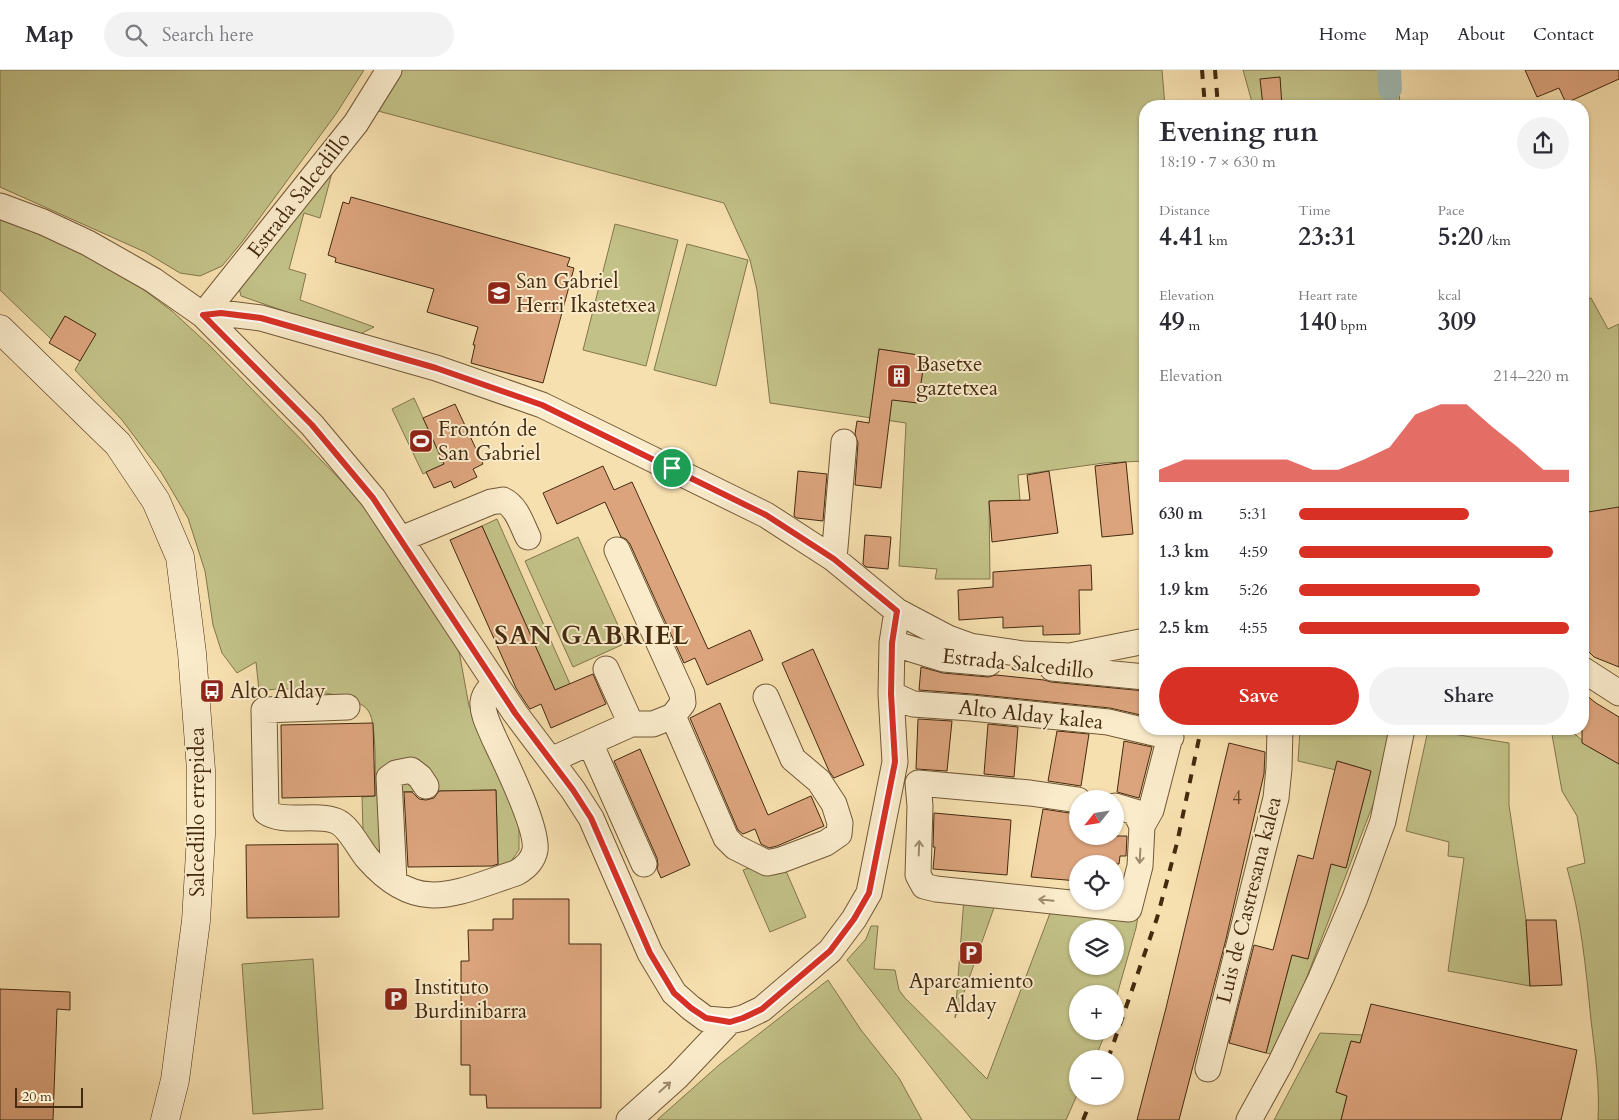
<!DOCTYPE html>
<meta charset="utf-8">
<style>
body{margin:0;font-family:Cardo,serif;background:#f2f2f3;color:#2b2b33;height:100vh;display:flex;flex-direction:column;font-size:19px;white-space:nowrap}
*{box-sizing:border-box;margin:0}
p{font-size:16px;color:#7c7c81}
.icon{flex:none;width:28px;height:28px;fill:none;stroke:currentColor;stroke-width:2;stroke-linecap:round;stroke-linejoin:round}
.map{position:relative;flex:1;overflow:hidden}
.details{position:absolute;left:1139px;top:30px;width:450px;height:635px;display:flex;flex-direction:column;background:#fff;border-radius:20px;box-shadow:0 1px 4px #0004}
.details>*{flex:none}
.needle{width:32px;rotate:240deg}
.fabs{position:absolute;left:1069px;top:720px;display:grid;gap:10px}
.fabs a{display:grid;place-items:center;width:55px;height:55px;border-radius:50%;background:#fff;box-shadow:0 1px 4px #0004;font-size:25px}
.scale{position:absolute;left:15px;bottom:12px;width:68px;box-sizing:border-box;padding-left:5px;border:2px solid #442a0f;border-top:0;font-size:14px;line-height:18px;white-space:nowrap;color:#442a0f;-webkit-text-stroke:4px #faebcb;paint-order:stroke}
.pin{position:absolute;display:grid;place-items:center;width:42px;height:42px;color:#fff;margin:-21px;border:2px solid #fff;border-radius:50%;box-shadow:0 1px 5px #0007}
.round{display:grid;place-items:center;flex:none;width:52px;height:52px;border-radius:26px;background:#f2f2f3}
.headline{display:flex;align-items:center;justify-content:space-between;height:85px;padding:0 20px}
h1{font-size:28px;font-weight:700;line-height:38px}
.stats{display:grid;grid-template-columns:repeat(3,1fr);gap:8px;height:85px;padding:5px 20px}
.stats div{display:grid;align-content:center}
.stats b{font-size:25px;font-weight:700}
.stats small{font-size:14px;font-weight:400}
.stats p{font-size:14px}
.chart{height:140px;padding:10px 20px}
.chart p{display:flex;justify-content:space-between}
.chart svg{width:100%;height:90px;margin-top:5px;fill:#d93025;opacity:.7}
.primary-button{display:flex;gap:10px;margin-top:auto;padding:10px 20px}
.primary-button a{flex:1;height:58px;border-radius:30px;background:#d93025;color:#fff;font-size:20px;font-weight:700;line-height:58px;text-align:center}
.primary-button a+a{background:#f2f2f3;color:#2b2b33}
ul{padding:0 20px;list-style:none;font-size:16px}
li{display:grid;grid-template-columns:80px 60px 1fr;align-items:center;height:38px}
li i{height:12px;border-radius:6px;background:#d93025}
header{display:flex;align-items:center;gap:30px;box-sizing:border-box;height:70px;padding:0 25px;background:#fff;border-bottom:1px solid #e1e1e2}
header strong{font-size:24px}
nav{display:flex;gap:28px;margin-inline-start:auto;font-size:18px}
.search{width:350px;height:45px;background:#f2f2f3;display:flex;align-items:center;gap:12px;box-sizing:border-box;padding:0 18px;border-radius:28px;color:#7c7c81;font-size:19px}
.map>svg:first-child{display:block}
.green{fill:#c2c187;stroke:#83764b;fill-rule:evenodd}
.lines{fill:none;stroke-linecap:round;stroke-linejoin:round}
.canal{stroke:#a0bbb4;stroke-width:24}
.building{fill:#dca47d;stroke:#442a0f}
.street-casing{stroke:#715837;stroke-width:27}
.secondary-casing{stroke:#442a0f;stroke-width:29}
.street{stroke:#faebcb;stroke-width:25}
.secondary{stroke:#faebcb;stroke-width:28}
.rail{stroke:#442a0f;stroke-width:4;stroke-dasharray:9 9;stroke-linecap:butt}
.oneway{stroke:#9f8a6d}
.route-casing{stroke:#fff;stroke-width:10}
.route{stroke:#d93025;stroke-width:6}
.labels{text-anchor:middle;dominant-baseline:central;stroke-width:4;stroke-linejoin:round;paint-order:stroke}
.number-label{font-size:19px;fill:#6a482a}
.street-label{font-size:21px;fill:#442a0f;stroke:#faebcb}
.poi-label{font-size:21px;fill:#442a0f;stroke:#faebcb;text-anchor:start}
.district-label{font-size:26px;font-weight:bold;letter-spacing:1px;fill:#442a0f;stroke:#faebcb}
</style>
<header>
<strong>Map</strong>
<div class="search"><svg class="icon" aria-label="search" viewBox="0 0 24 24"><circle cx="10" cy="10" r="6"/><path d="M15 15l6 6"/></svg>Search here</div>
<nav><a>Home</a><a>Map</a><a>About</a><a>Contact</a></nav>
</header>
<div class="map">
<svg width="1619" height="1050" viewBox="0 0 1619 1050">
<rect width="100%" height="100%" fill="#f7e0af"/>
<filter id="stains"><feTurbulence type="fractalNoise" baseFrequency=".004" numOctaves="4"/><feColorMatrix values="0 0 0 0 .2 0 0 0 0 .09 0 0 0 0 .02 0 0 0 .5 -.17"/></filter>
<radialGradient id="worn" r=".72"><stop offset=".6" stop-color="#630" stop-opacity="0"/><stop offset="1" stop-color="#630" stop-opacity=".3"/></radialGradient>
<!-- green -->
<path class="green" d="M0,0H364L336,44L242,172L222,196L200,206L180,203L145,182L0,117Z
M402,0H1162L1165,36H1145V396L1144,391L1104,393L1018,405L1020,431H989L990,509H935L937,499L899,496L906,353L770,333L757,220L750,190L724,133L378,41ZM879,279L925,286L918,333L873,327Z
M1243,0H1397L1400,33L1393,36H1253Z
M334,95L320,148L304,143L289,199L306,204L300,230L374,257L356,266L241,226L239,218Z
M0,146L49,162L140,217L172,241L210,276L357,427L457,570L469,636L519,750V780L509,794L498,796L496,720L383,722V786L379,784L363,761L362,727L375,726C375,708 377,655 369,642C360,625 308,620 290,619C280,618 269,620 259,621L256,592L237,603L222,583L213,555L205,501L188,448L161,402L122,350L75,300L95,264L65,246L51,269L0,220Z
M615,154L678,170L646,296L583,280Z
M687,174L748,190L716,316L654,300Z
M1591,228L1608,259L1619,254V597L1583,575L1582,230Z
M414,328L444,394L423,404L392,339Z
M497,449L570,614L555,620L482,456Z
M578,467L626,573L573,597L525,491Z
M1300,659H1395L1387,698L1277,985L1266,983L1292,885L1308,889L1331,794L1346,798L1371,701L1338,691L1336,700L1298,691Z
M1551,659H1569L1591,678L1619,694V1050H1598C1600,1016 1595,984 1591,950C1586,899 1581,847 1567,798L1585,793L1577,746L1562,721Z
M1428,660L1509,673V735L1526,850L1530,916L1448,901L1464,788L1448,786L1449,772L1406,761Z
M761,794H783L806,847L770,862L743,800Z
M964,828L996,832L955,948Z
M1052,838L1138,846L1136,858L1115,932V924H1078V961H1106L1095,989H1078L1077,1025L1066,1050H972L847,890L866,869L871,856H878L874,899L895,900L899,920L905,928L987,1009ZM1078,859H1115V896H1078Z
M313,889L323,1039L253,1044L242,894Z
M828,910L861,960L899,1008L922,1050H657L719,995Z
M1320,963L1363,965L1360,973L1351,971L1336,1022L1347,1026L1341,1050H1274Z"/>
<g class="lines">
<!-- canal -->
<path class="canal" d="M1389,0L1390,19"/>
</g>
<!-- building -->
<path class="building" d="M1525,0H1619V9L1566,33L1559,18L1537,27Z
M1280,7L1282,36H1263L1260,9Z
M351,127L570,188L567,196L574,198L543,313L471,293L475,275H473L478,257L427,242L434,219L335,192L336,188L328,185L343,132L349,134Z
M65,246L96,264L80,291L49,273Z
M879,279L925,286L918,333L892,330L881,418L855,415L858,373L855,364L857,351L869,353Z
M455,334L483,394L473,399L477,407L454,418L451,411L434,418L426,402L444,394L423,348Z
M1126,392L1133,464L1102,467L1095,396Z
M603,396L614,420L632,412L708,579L750,560L763,590L707,615L695,588L684,593L630,474L626,469L621,467L605,432L557,454L543,423Z
M798,401L827,404L823,451L797,448L794,446Z
M1049,401L1058,463L992,472L989,431L1030,430L1027,405Z
M1619,437V597L1594,587L1582,575V443Z
M482,456L555,620L593,604L606,634L551,658L541,634L530,639L527,635L516,618L450,470Z
M865,465L891,467L888,499L866,497L863,494Z
M1091,495L1092,520H1079L1080,564L1043,565V556L1003,558V547L959,550L958,520L993,517V502Z
M813,579L864,695L834,708L829,701L782,593Z
M921,597L943,603L988,607L996,605L1044,610L1051,612L1145,621V646L1110,638L972,624L919,620Z
M1582,622L1596,633L1619,647V694L1582,673Z
M720,633L768,745L811,726L824,756L777,776L769,778L761,774L755,759L743,764L738,760L690,648Z
M918,649L952,651L947,701L916,699Z
M373,653L375,726L282,728L281,655Z
M988,654L1018,657L1014,707L984,704Z
M1057,661L1089,664L1081,716L1048,711Z
M1124,671L1152,677L1139,728L1117,722Z
M1229,673L1265,682L1264,704L1226,869L1179,1050H1137L1166,938Z
M640,679L690,795L661,808L657,799L658,795L657,788L614,691Z
M1337,691L1371,701L1346,798L1331,794L1308,889L1292,885L1266,983L1229,973L1254,875L1273,880L1298,785L1313,789Z
M496,720L498,794L492,796L408,797L404,722H412L419,729L426,730L434,728L439,721Z
M1043,739L1076,744L1074,756H1078V766H1127L1126,786H1120L1119,794H1078V811L1031,807Z
M934,743L1011,750L1007,805L933,799L935,777H933Z
M338,774L339,847L247,848L246,775Z
M513,829H569V874H601V1038H487L486,1025H470V995H461V891H469L468,860H493V849H513Z
M1526,850H1556L1562,915L1530,916Z
M0,919L70,922V940L57,939L53,1050H0Z
M1371,934L1577,980L1561,1050H1341L1347,1026L1336,1022L1351,971L1360,973Z"/>
<g class="lines">
<defs>
<path id="street" d="M0,136L43,152L88,173L153,210L203,245L312,355L373,428L515,643L573,720L591,748L650,883L674,923L691,938L706,949L730,951L743,948L762,939L830,881L854,849L869,823L895,692L891,624L892,573L897,541
M203,245L221,243L261,248L436,298L542,335L766,445L834,489L897,541L948,568L970,576L1023,584L1070,586L1145,571
M203,245L356,53L389,0
M401,469L491,432L503,430C517,437 521,453 528,467
M617,480L682,624L683,633L673,646L726,768L735,777L767,793L781,790L826,773L839,764L840,753L834,734L819,711L793,689L766,627
M834,489L844,372
M892,573L944,589L989,593
M1052,598L1145,607
M606,599L631,654
M1582,599L1619,623
M891,624L913,634L971,638L1108,652L1171,667
M347,637L264,640L266,742C283,754 315,743 336,751C349,756 359,779 368,789C418,846 455,823 516,803C525,798 533,791 535,780C538,758 505,691 494,668C490,658 482,644 483,632C484,624 490,618 495,613
M590,673L644,794
M551,690L631,654H653L673,646
M1078,730L1030,723L918,713L920,736L918,805L924,816L936,819L1129,839L1140,796L1142,756L1135,742L1115,736
M1142,756L1151,740L1172,659
M394,812L389,708L396,703L411,700L420,707L426,716
M1208,999L1276,728L1279,698L1280,659
M629,1050L677,1007L730,951
M1249,1050L1281,992L1321,908L1355,828L1383,751L1402,659"/>
<path id="secondary" d="M0,259L118,374L156,431L180,487L192,583L201,700V765L196,851L175,1010L165,1050"/>
</defs>
<!-- street casing -->
<use href="#street" class="street-casing"/>
<!-- secondary casing -->
<use href="#secondary" class="secondary-casing"/>
<!-- street -->
<use href="#street" class="street"/>
<!-- secondary -->
<use href="#secondary" class="secondary"/>
<!-- rail -->
<path class="rail" d="M1202,0L1205,36
M1215,0L1218,36
M1108,989L1157,848L1177,773L1201,659
M1083,1050L1093,1026"/>
</g>
<!-- one-way arrows -->
<defs><path id="oneway-shaft" d="M-6 0H5M1.5-3L5.5 0L1.5 3" fill="none" stroke-width="1.6" stroke-linecap="round" stroke-linejoin="round" transform="scale(1.25)"/></defs>
<g class="oneway">
<use href="#oneway-shaft" transform="translate(919 778) rotate(-88)"/>
<use href="#oneway-shaft" transform="translate(1140 786) rotate(93)"/>
<use href="#oneway-shaft" transform="translate(1046 830) rotate(-174)"/>
<use href="#oneway-shaft" transform="translate(665 1017) rotate(-42)"/>
</g>
<g class="lines">
<defs>
<path id="route" d="M221,243L261,248L436,298L542,335L766,445L834,489L897,541L892,573L891,624L895,692L869,823L854,849L830,881L762,939L743,948L730,952L706,948L691,938L674,923L650,883L591,748L573,720L515,643L373,428L312,355L203,245Z"/>
</defs>
<!-- route casing -->
<use href="#route" class="route-casing"/>
<!-- route -->
<use href="#route" class="route"/>
</g>
<!-- icons -->
<defs>
<symbol id="school-square" viewBox="-11 -11 22 22"><rect x="-9" y="-9" width="18" height="18" rx="4" fill="#8f2418" stroke="#faebcb"/><path d="M0-5L7-2L0 1L-7-2ZM-4 1L0 2.5L4 1V4Q0 6-4 4Z" fill="#fff"/></symbol>
<symbol id="building-square" viewBox="-11 -11 22 22"><rect x="-9" y="-9" width="18" height="18" rx="4" fill="#8f2418" stroke="#faebcb"/><path d="M-4-6H4V6H1V3H-1V6H-4ZM-2.5-4.3h1.7v1.8h-1.7ZM.8-4.3h1.7v1.8H.8ZM-2.5-1h1.7V.8h-1.7ZM.8-1h1.7V.8H.8Z" fill="#fff"/></symbol>
<symbol id="stadium-square" viewBox="-11 -11 22 22"><rect x="-9" y="-9" width="18" height="18" rx="4" fill="#8f2418" stroke="#faebcb"/><path d="M0-5a6.5 5 0 1 0 0 10a6.5 5 0 1 0 0-10ZM-3.5-1.8h7v3.6h-7Z" fill="#fff"/></symbol>
<symbol id="bus-square" viewBox="-11 -11 22 22"><rect x="-9" y="-9" width="18" height="18" rx="4" fill="#8f2418" stroke="#faebcb"/><path d="M-5-6H5V4H4V6H2V4H-2V6H-4V4H-5ZM-3.5-4V0h7V-4ZM-3.5 1.2v1.5H-2V1.2ZM2 1.2v1.5H3.5V1.2Z" fill="#fff"/></symbol>
<symbol id="parking-square" viewBox="-11 -11 22 22"><rect x="-9" y="-9" width="18" height="18" rx="4" fill="#8f2418" stroke="#faebcb"/><path d="M-3.5-5.5H1a3.5 3.5 0 0 1 0 7H-1V5.5H-3.5ZM-1-3.4V-.6H.8a1.4 1.4 0 0 0 0-2.8Z" fill="#fff"/></symbol>
</defs>
<g fill-rule="evenodd">
<use href="#school-square" x="485" y="209" width="28" height="28"/>
<use href="#building-square" x="885" y="292" width="28" height="28"/>
<use href="#stadium-square" x="407" y="357" width="28" height="28"/>
<use href="#bus-square" x="198" y="607" width="28" height="28"/>
<use href="#parking-square" x="957" y="869" width="28" height="28"/>
<use href="#parking-square" x="382" y="915" width="28" height="28"/>
</g>
<g class="labels">
<!-- number labels -->
<g class="number-label">
<text x="1237" y="728">4</text>
</g>
<!-- street labels -->
<g class="street-label">
<text transform="translate(299 125) rotate(-52)">Estrada Salcedillo</text>
<text transform="translate(1018 594) rotate(6)">Estrada Salcedillo</text>
<text transform="translate(1031 645) rotate(6)">Alto Alday kalea</text>
<text transform="translate(197 742) rotate(-90)">Salcedillo errepidea</text>
<text transform="translate(1249 830) rotate(-76)">Luis de Castresana kalea</text>
</g>
<!-- poi labels -->
<g class="poi-label">
<text x="516" y="211">San Gabriel<tspan x="516" dy="24">Herri Ikastetxea</tspan></text>
<text x="916" y="294">Basetxe<tspan x="916" dy="24">gaztetxea</tspan></text>
<text x="438" y="359">Frontón de<tspan x="438" dy="24">San Gabriel</tspan></text>
<text x="230" y="621">Alto Alday</text>
<text x="971" y="911" text-anchor="middle">Aparcamiento<tspan x="971" dy="24">Alday</tspan></text>
<text x="414" y="917">Instituto<tspan x="414" dy="24">Burdinibarra</tspan></text>
</g>
<!-- district labels -->
<g class="district-label">
<text x="592" y="565">SAN GABRIEL</text>
</g>
</g>
<rect width="100%" height="100%" filter="url(#stains)"/>
<rect width="100%" height="100%" fill="url(#worn)"/>
</svg>
<div class="fabs">
<a><svg class="needle" viewBox="-14 -14 28 28"><path d="M0-13l5 13h-10z" fill="#e53935"/><path d="M0 13l5-13h-10z" fill="#7c7c81"/></svg></a>
<a><svg class="icon" aria-label="locate" viewBox="0 0 24 24"><circle cx="12" cy="12" r="6"/><path d="M12 2v4M12 18v4M2 12h4M18 12h4"/></svg></a>
<a><svg class="icon" aria-label="layers" viewBox="0 0 24 24"><path d="M12 4l9 5-9 5-9-5zM3 14l9 5 9-5"/></svg></a>
<a>+</a>
<a>−</a>
</div>
<div class="scale">20 m</div>
<div class="pin" style="left:672px;top:398px;background:#1e9e55"><svg class="icon" aria-label="arrive" viewBox="0 0 24 24"><path d="M6 21V4h12l-3 4 3 4H6"/></svg></div>
<section class="details">
<div class="headline"><div><h1>Evening run</h1><p>18:19 · 7 × 630 m</p></div><a class="round"><svg class="icon" aria-label="share" viewBox="0 0 24 24"><path d="M12 15V3M7 8l5-5 5 5M5 13v7h14v-7"/></svg></a></div>
<div class="stats">
<div><p>Distance</p><b>4.41<small> km</small></b></div>
<div><p>Time</p><b>23:31</b></div>
<div><p>Pace</p><b>5:20<small> /km</small></b></div>
</div>
<div class="stats">
<div><p>Elevation</p><b>49<small> m</small></b></div>
<div><p>Heart rate</p><b>140<small> bpm</small></b></div>
<div><p>kcal</p><b>309</b></div>
</div>
<div class="chart"><p><span>Elevation</span>214–220 m</p>
<svg viewBox="0 0 160 44" preserveAspectRatio="none"><path d="M0 44V38L10 33L20 33L30 33L40 33L50 33L60 38L70 38L80 33L90 27L100 11L110 6L120 6L130 17L140 27L150 38L160 38V44z"/></svg>
</div>
<ul>
<li><b>630 m</b>5:31<i style="width:63%"></i></li>
<li><b>1.3 km</b>4:59<i style="width:94%"></i></li>
<li><b>1.9 km</b>5:26<i style="width:67%"></i></li>
<li><b>2.5 km</b>4:55<i style="width:100%"></i></li>
</ul>
<div class="primary-button"><a>Save</a><a>Share</a></div>
</section>
</div>
